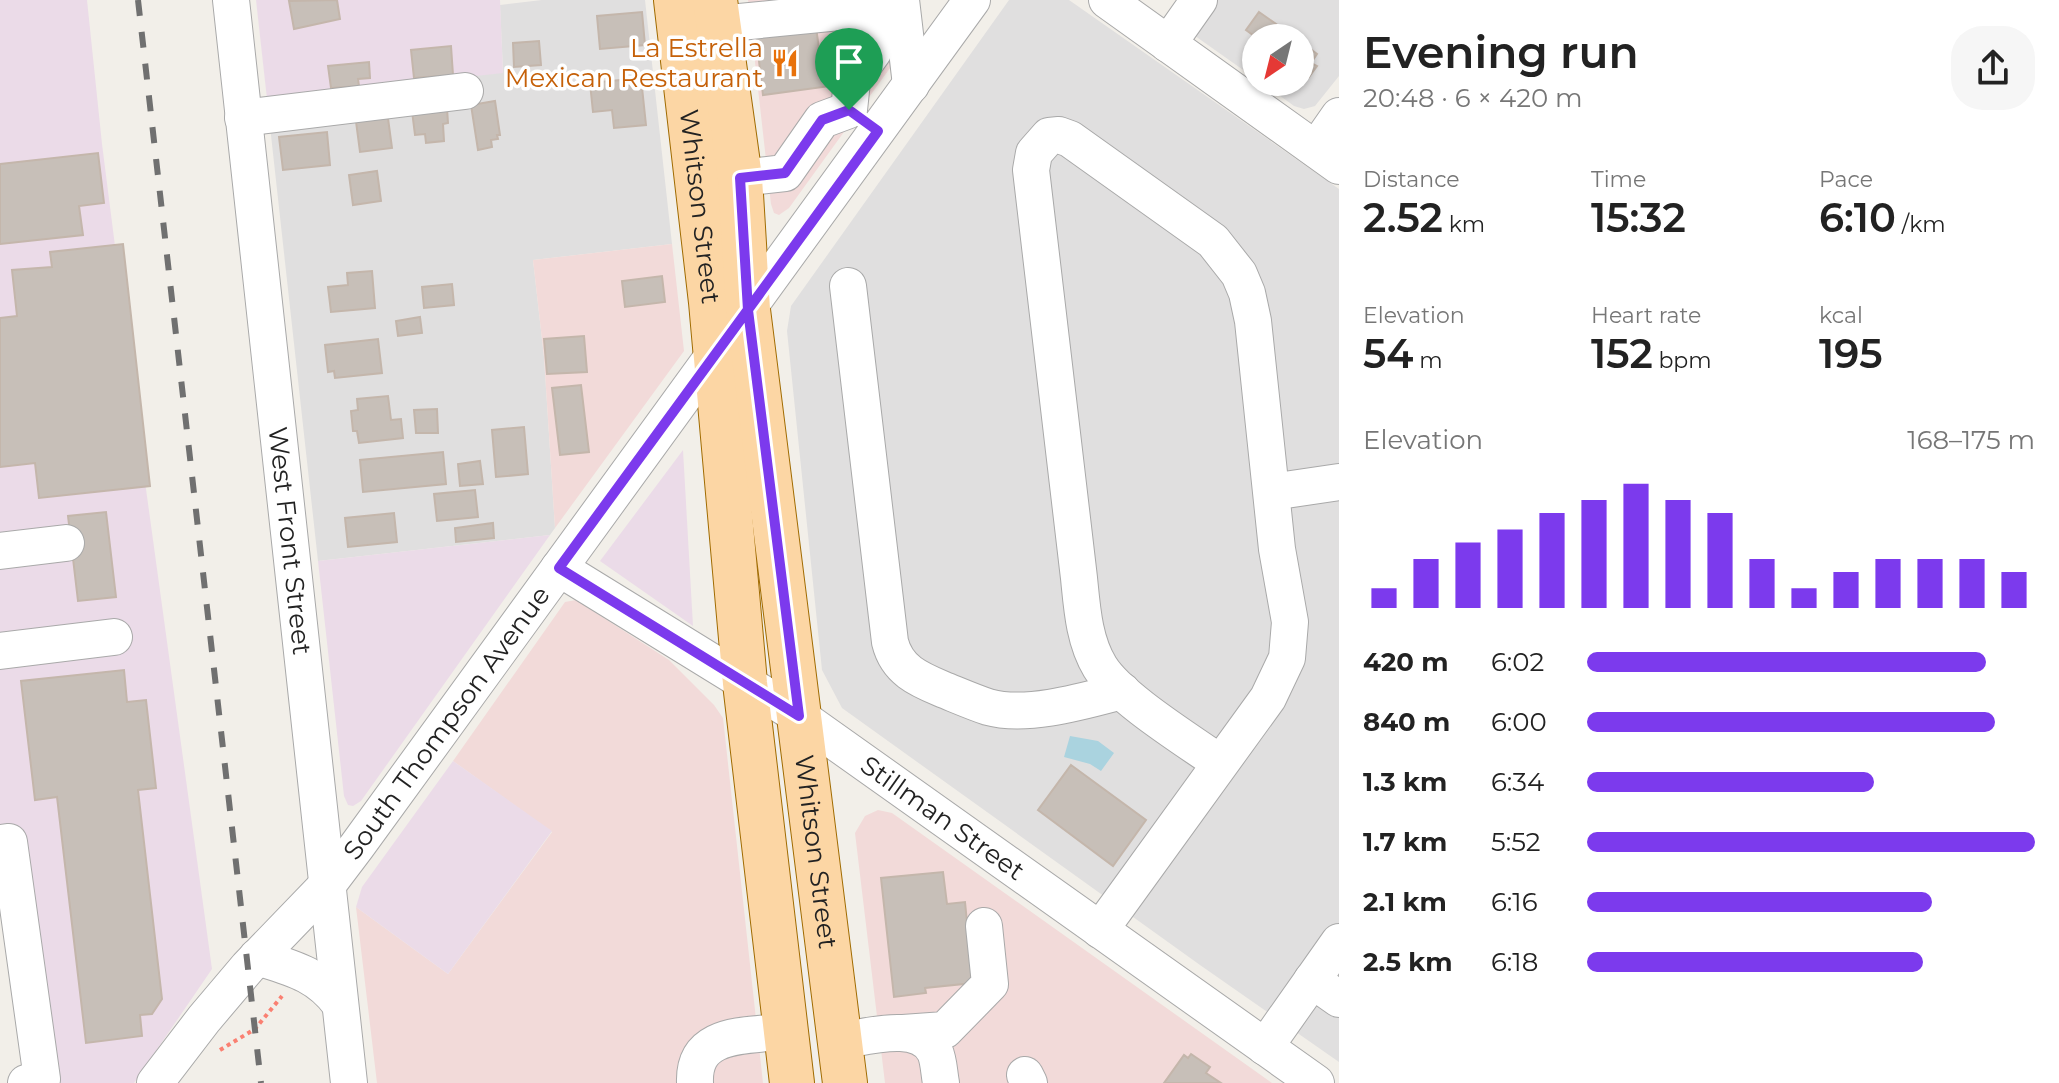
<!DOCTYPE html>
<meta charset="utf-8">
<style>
body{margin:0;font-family:Montserrat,sans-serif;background:#f6f6f6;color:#222;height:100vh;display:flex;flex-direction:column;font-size:30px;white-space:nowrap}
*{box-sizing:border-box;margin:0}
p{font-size:26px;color:#767676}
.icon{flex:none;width:44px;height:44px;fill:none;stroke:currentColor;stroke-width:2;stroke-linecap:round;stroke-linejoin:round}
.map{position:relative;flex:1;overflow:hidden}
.details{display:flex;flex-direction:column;background:#fff;width:720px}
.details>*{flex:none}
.needle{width:52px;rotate:215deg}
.tools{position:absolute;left:1242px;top:24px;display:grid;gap:16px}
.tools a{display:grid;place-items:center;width:72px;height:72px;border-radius:50%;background:#fff;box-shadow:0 2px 6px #0004;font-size:40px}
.pin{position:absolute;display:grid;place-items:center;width:68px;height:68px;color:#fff;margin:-82px -34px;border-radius:50% 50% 50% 0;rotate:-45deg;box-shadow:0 0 8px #0007}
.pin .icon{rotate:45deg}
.round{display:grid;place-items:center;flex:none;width:84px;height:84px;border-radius:32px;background:#f6f6f6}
.overview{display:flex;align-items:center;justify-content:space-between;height:136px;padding:0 24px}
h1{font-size:44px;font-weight:600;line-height:60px}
.stats{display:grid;grid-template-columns:repeat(3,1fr);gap:12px;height:136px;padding:8px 24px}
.stats div{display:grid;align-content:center}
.stats b{font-size:40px;font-weight:600}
.stats small{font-size:22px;font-weight:400}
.stats p{font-size:22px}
.chart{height:224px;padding:16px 24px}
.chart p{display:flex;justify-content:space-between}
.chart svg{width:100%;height:144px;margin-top:8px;stroke:#7c3aed;stroke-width:6}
ul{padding:0 24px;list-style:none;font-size:26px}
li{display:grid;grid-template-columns:128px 96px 1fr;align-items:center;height:60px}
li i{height:20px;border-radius:10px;background:#7c3aed}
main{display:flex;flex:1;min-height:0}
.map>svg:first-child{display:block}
.residential{fill:#e0dfdf}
.commercial{fill:#f2dad9}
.industrial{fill:#ebdbe8}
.water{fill:#aad3df}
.building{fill:#c7bfb8;stroke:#c4b6ab;stroke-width:2}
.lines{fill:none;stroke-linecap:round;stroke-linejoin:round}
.minor-casing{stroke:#a9a9a9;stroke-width:38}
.major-casing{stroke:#a06b00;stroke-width:46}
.path{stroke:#fa8072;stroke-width:4;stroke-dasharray:4 4;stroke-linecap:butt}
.minor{stroke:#fff;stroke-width:36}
.major{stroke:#fcd6a4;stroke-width:44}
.rail{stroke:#707070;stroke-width:6;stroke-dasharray:16 16;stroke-linecap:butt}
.route-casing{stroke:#fff;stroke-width:16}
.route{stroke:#7c3aed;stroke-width:10}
.labels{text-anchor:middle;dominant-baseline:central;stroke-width:7;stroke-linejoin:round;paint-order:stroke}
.food-label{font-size:26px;fill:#c56008;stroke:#fff;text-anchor:end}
.street-label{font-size:26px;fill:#222;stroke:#fff}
</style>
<main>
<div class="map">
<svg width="1339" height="1083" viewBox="0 0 1339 1083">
<rect width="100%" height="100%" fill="#f2efe9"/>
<!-- residential -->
<path class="residential" d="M542,0H645L672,244L533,260L544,357L555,528L550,535L318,561L267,99L503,72L500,5Z
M1009,0H1069L1339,189V1062L1200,965L842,708L822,670L787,331L791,306Z
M1199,0H1339V76L1315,106L1304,109L1294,106L1261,82H1300V38H1256V79L1181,26Z"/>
<!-- commercial -->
<path class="commercial" d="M748,0H901L906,46L789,208L779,215L774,213L771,204Z
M672,244L684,351L555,528L544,357L533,260Z
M576,600L669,660L714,705L723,718L763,1083H377L356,907L448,974L552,832L453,761L565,602Z
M878,810L892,813L1272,1083H885L855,833L865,816Z"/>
<!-- industrial -->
<path class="industrial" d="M0,0H87L102,144L146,489L212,969L134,1083H28L0,887Z
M256,0H500L503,73L267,99Z
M683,450L693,626L600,561Z
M550,535L361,801L353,806L348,805L344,796L318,561Z
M453,761L552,831L448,974L356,907L362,887Z"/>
<!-- water -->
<path class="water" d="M1070,736L1098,741L1114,753L1101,771L1090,764L1064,757Z"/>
<!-- building -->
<path class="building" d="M337,0L340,19L294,29L289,1Z
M642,12L645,45L600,49L597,16Z
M1259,12L1296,38H1257L1246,30Z
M816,27L819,49L833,47L838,85L763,95L756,35Z
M539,41L541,65L514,67L513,43Z
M1300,41L1317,54L1311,63L1317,66L1309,77L1303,73L1300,77Z
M451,46L453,75L414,78L411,50Z
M369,62L370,78L358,79L359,86L331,88L328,66Z
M641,78L646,125L614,128L612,110L593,112L590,83Z
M495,101L500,135H497L498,139L491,140L492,147L478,150L471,105Z
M447,108L448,123L443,124L444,141L426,143L425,134L415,135L412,111Z
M387,111L392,148L360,152L355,114Z
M327,132L330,165L283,170L279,137Z
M98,153L104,203L79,206L83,235L0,244V164Z
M377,171L381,201L353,205L349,175Z
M123,244L150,486L39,498L35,463L0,467V318L17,316L12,270L52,267L50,252Z
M372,271L375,308L331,312L328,287L348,285L347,273Z
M662,276L665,302L625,307L622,281Z
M452,284L454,305L424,308L422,287Z
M420,317L422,333L398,336L396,321Z
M584,336L587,372L547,374L544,339Z
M378,339L382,373L335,378L334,371L328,372L325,345Z
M581,385L589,452L560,455L552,388Z
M388,396L391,420L401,419L403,438L359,443L357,431H353L351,411L358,410L357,399Z
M437,409L438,433H416L414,410Z
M524,427L528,474L496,477L492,430Z
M443,452L446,484L363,492L360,460Z
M480,461L483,484L460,486L458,464Z
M475,490L478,517L437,521L434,494Z
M106,512L116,597L78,601L68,516Z
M394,513L397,542L348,547L345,518Z
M493,523L494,538L456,542L455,528Z
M124,670L127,702L146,700L156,788L138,790L162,999L152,1014L140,1015L142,1036L86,1043L57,797L35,800L21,681Z
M1071,765L1146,820L1113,866L1038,810Z
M943,872L947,904L965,902L973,983L925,988L926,993L894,997L881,878Z
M1191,1054L1210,1067L1206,1073L1221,1083H1164L1184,1055L1188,1058Z"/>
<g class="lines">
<defs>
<g id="minor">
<path id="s1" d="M231,0L349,1083"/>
<path d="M901,0L911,85"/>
<path d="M1107,0L1339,166"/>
<path d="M719,24L901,6"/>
<path d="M1168,44L1199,0"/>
<path d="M243,118L465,91"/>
<path d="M1316,149L1339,116"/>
<path d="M740,178L785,173L822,120L849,110L852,81L873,52L867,10"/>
<path d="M848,286L890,642C897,670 918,679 942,689C957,695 973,702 988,707C1027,718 1084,701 1122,691"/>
<path d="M1272,492L1339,482"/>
<path d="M0,551L66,543"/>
<path id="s2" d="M559,568L799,716L1316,1083"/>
<path d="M0,651L114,637"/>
<path d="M0,843L9,842L42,1079L26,1083"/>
<path d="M1100,930L1268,698L1287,658L1290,622L1277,549L1253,321L1247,293L1239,274L1213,241L1070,139L1059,135L1049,136L1034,153L1031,170L1079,578C1082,608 1084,641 1100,667C1119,698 1189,741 1220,763"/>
<path d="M257,957C292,968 318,974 340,1004"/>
<path d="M1312,980L1339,999"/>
<path d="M903,1033L945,1030L990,984L984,926"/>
<path d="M840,1041C867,1037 920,1020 935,1052C939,1061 939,1073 941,1083"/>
<path d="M1265,1047L1339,942"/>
<path d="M1025,1075L1029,1083"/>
<path id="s3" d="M155,1083L204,1019L248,967L329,883L357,846L972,0"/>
<path d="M695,1083C693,1030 747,1037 786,1031"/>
</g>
<g id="major">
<path id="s4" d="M676,0L711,302L745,683L792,1083"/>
<path id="s5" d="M715,0L740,178L748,310L845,1083"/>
</g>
</defs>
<!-- minor casing -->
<use href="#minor" class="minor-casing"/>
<!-- major casing -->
<use href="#major" class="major-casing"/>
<!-- path -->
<path class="path" d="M220,1050L255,1029L282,996"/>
<!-- minor -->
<use href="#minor" class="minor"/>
<!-- major -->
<use href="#major" class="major"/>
<!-- rail -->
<path class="rail" d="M138,0L261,1083"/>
</g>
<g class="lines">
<defs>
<path id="route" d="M849,110L878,131C772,277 666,422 559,568L799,716L748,310L740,178L785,173L822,120L849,110"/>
</defs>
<!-- route casing -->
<use href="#route" class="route-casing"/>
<!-- route -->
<use href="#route" class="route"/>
</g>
<!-- icons -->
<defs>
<symbol id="restaurant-bare" viewBox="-9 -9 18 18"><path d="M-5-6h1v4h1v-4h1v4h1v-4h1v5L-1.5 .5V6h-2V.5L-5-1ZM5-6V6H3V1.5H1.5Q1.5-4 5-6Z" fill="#e8710a" stroke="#fff" stroke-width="2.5" paint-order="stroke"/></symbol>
</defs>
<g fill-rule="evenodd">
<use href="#restaurant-bare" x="765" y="43" width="40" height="40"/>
</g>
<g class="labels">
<!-- food labels -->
<g class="food-label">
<text x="763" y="48">La Estrella<tspan x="763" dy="30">Mexican Restaurant</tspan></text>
</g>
<!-- street labels -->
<g class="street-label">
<text stroke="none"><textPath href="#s4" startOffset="208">Whitson Street</textPath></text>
<text stroke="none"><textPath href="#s1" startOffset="544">West Front Street</textPath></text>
<text stroke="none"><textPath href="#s3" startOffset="464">South Thompson Avenue</textPath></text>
<text stroke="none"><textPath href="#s2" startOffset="458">Stillman Street</textPath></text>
<text stroke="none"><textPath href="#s5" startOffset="858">Whitson Street</textPath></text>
</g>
</g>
</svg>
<div class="tools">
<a><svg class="needle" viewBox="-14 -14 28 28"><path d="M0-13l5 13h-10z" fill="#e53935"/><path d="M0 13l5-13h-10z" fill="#767676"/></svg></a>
</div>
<div class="pin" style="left:849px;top:110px;background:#1e9e55"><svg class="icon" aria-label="arrive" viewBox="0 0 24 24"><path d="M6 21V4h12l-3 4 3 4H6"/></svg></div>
</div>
<section class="details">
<div class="overview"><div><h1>Evening run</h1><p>20:48 · 6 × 420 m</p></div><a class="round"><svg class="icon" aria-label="share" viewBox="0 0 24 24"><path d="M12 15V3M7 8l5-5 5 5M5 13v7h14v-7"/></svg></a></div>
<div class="stats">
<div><p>Distance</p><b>2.52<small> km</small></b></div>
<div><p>Time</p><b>15:32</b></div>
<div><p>Pace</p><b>6:10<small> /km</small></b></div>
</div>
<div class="stats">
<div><p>Elevation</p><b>54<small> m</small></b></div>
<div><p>Heart rate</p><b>152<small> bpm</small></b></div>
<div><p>kcal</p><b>195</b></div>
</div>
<div class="chart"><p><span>Elevation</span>168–175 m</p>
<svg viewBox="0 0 160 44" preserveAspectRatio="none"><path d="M5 44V38M15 44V29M25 44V24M35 44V20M45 44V15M55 44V11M65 44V6M75 44V11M85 44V15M95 44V29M105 44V38M115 44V33M125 44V29M135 44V29M145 44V29M155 44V33"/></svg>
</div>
<ul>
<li><b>420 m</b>6:02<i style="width:89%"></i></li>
<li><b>840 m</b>6:00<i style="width:91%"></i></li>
<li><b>1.3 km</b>6:34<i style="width:64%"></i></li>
<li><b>1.7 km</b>5:52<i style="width:100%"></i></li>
<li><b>2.1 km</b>6:16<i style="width:77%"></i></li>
<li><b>2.5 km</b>6:18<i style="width:75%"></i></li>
</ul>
</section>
</main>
